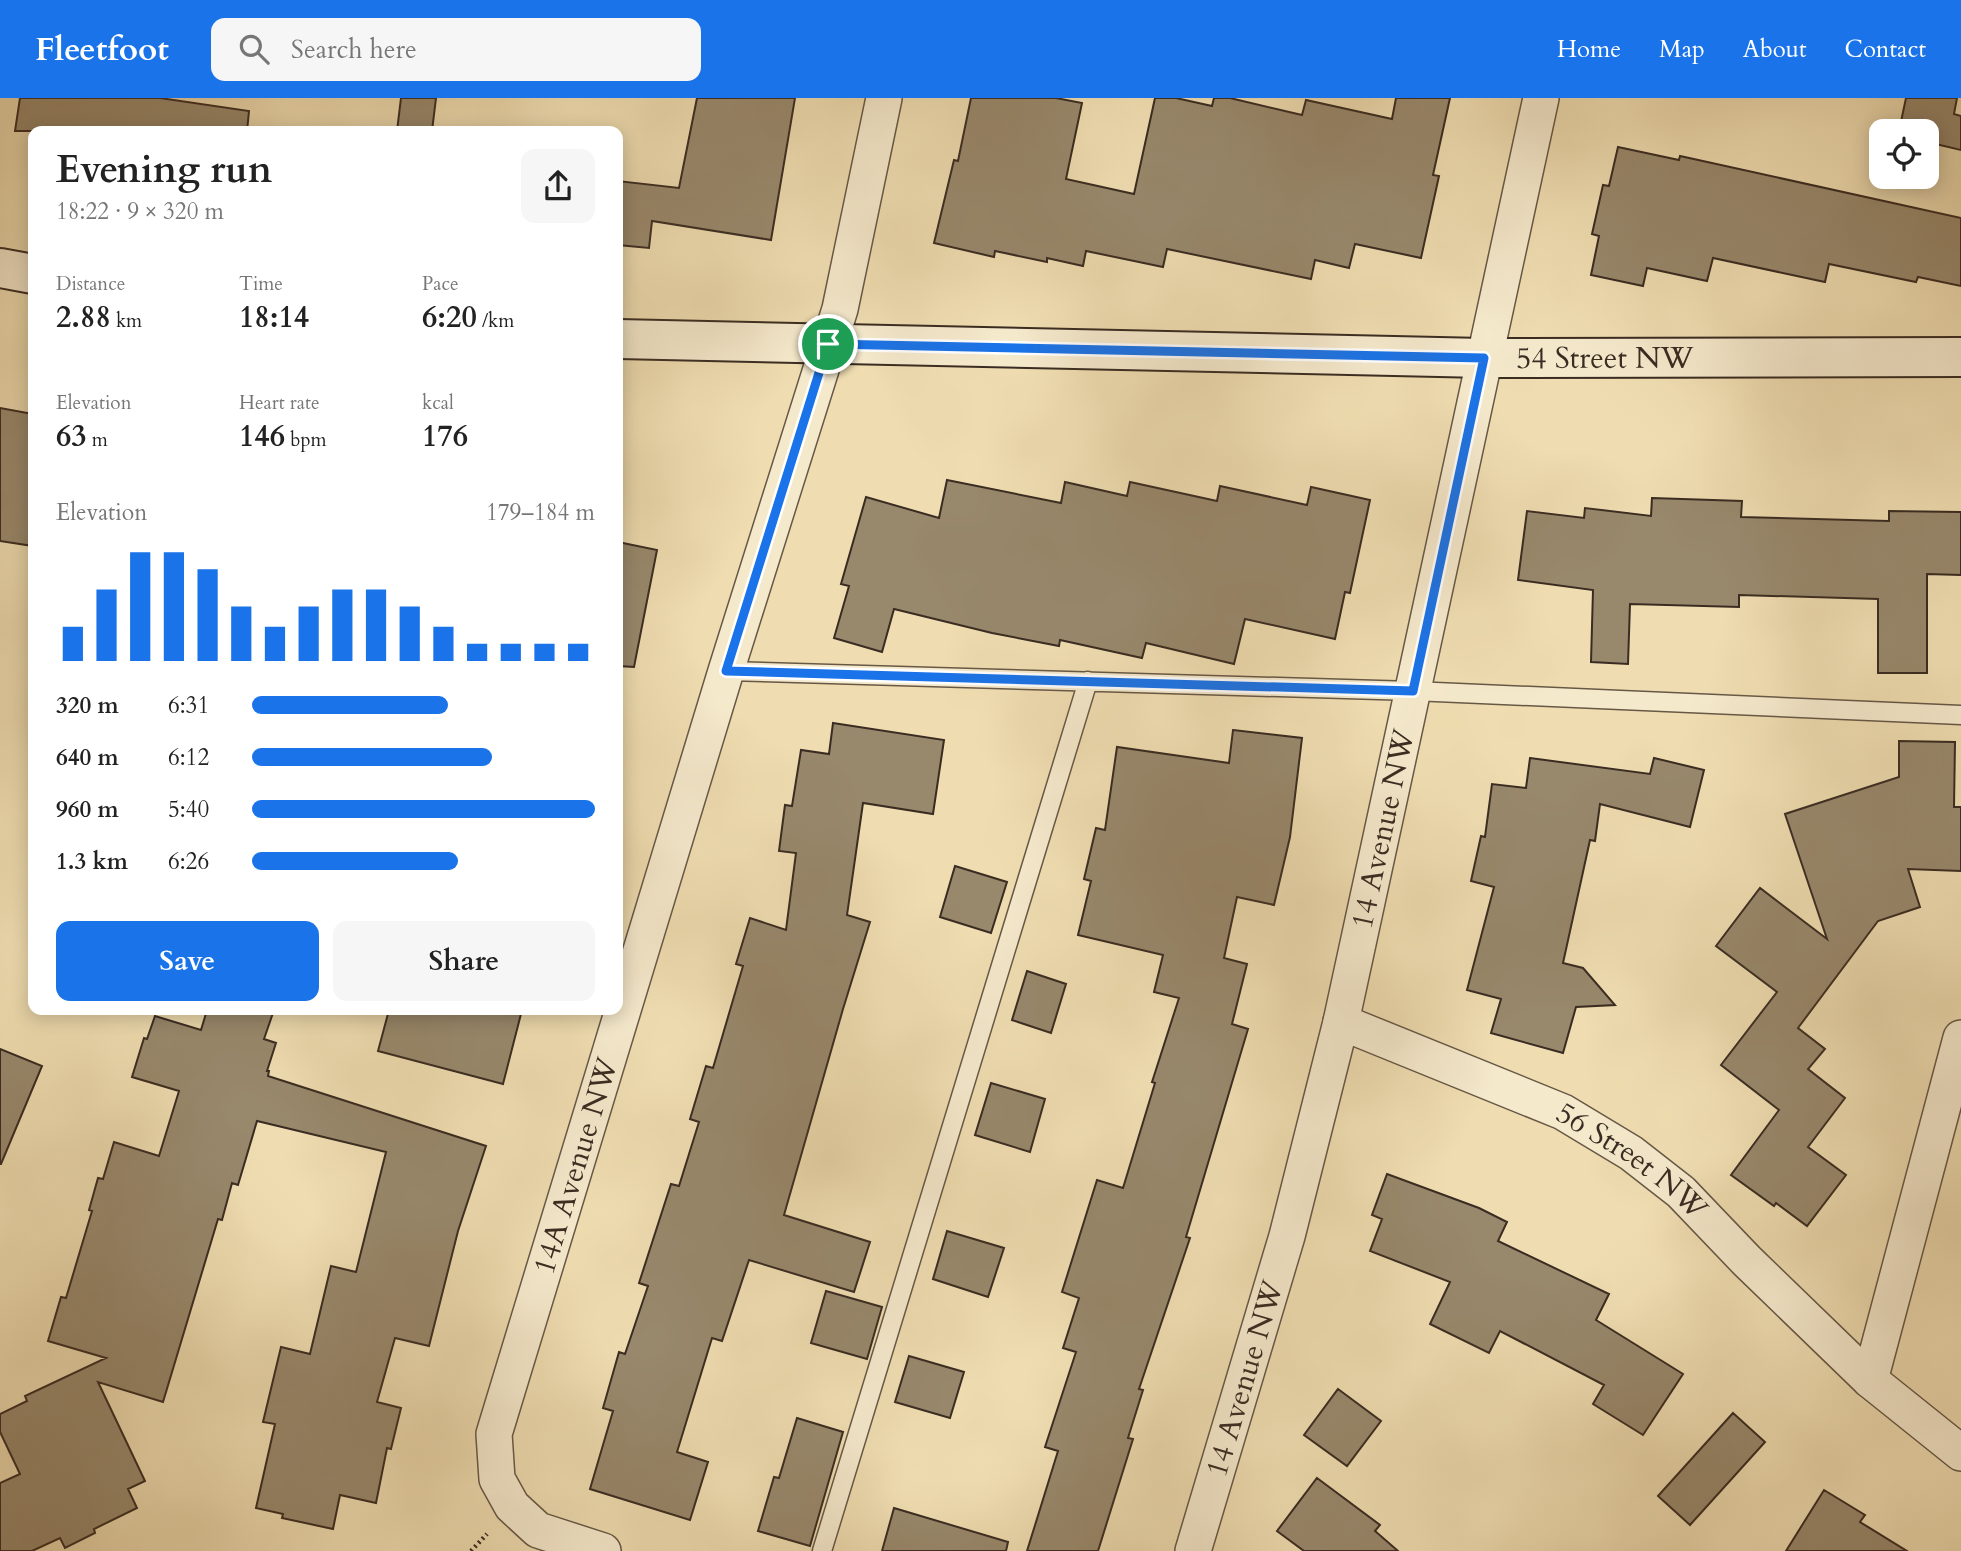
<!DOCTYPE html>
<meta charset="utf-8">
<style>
body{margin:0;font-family:Cardo,serif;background:#f6f6f6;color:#222;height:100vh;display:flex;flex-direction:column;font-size:26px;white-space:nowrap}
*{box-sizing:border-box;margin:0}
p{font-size:23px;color:#767676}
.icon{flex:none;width:38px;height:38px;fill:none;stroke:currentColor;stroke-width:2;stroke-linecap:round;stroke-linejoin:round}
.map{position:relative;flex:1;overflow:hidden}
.panel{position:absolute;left:28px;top:28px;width:595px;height:889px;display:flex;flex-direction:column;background:#fff;border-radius:14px;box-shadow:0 4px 18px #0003}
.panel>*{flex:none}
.controls{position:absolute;left:1869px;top:21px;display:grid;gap:14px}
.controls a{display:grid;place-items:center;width:70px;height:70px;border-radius:14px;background:#fff;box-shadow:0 4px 18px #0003;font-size:35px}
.pin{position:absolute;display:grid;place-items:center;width:60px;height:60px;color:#fff;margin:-30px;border:4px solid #fff;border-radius:50%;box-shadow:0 2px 7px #0007}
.round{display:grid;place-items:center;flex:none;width:74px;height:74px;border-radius:14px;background:#f6f6f6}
.overview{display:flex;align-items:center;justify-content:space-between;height:119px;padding:0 28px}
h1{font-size:38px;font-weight:700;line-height:52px}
.stats{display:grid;grid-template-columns:repeat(3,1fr);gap:10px;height:119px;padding:7px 28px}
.stats div{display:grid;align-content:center}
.stats b{font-size:30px;font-weight:700}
.stats small{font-size:19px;font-weight:400}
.stats p{font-size:19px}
.chart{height:196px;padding:14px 28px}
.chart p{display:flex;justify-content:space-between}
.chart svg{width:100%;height:126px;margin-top:7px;stroke:#1a73e8;stroke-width:6}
.action{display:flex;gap:14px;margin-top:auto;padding:14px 28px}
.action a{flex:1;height:80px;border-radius:14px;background:#1a73e8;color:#fff;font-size:28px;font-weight:700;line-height:80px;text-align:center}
.action a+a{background:#f6f6f6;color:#222}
ul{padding:0 28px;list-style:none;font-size:23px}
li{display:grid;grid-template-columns:112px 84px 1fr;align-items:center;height:52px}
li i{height:18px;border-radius:9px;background:#1a73e8}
header{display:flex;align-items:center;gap:42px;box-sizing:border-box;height:98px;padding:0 35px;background:#1a73e8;color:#fff}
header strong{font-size:33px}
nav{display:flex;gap:38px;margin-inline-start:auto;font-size:24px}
.search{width:490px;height:63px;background:#f6f6f6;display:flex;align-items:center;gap:18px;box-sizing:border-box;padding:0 24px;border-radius:14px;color:#767676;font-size:26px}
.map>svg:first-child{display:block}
.building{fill:#98886c;stroke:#3a2c22;stroke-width:2}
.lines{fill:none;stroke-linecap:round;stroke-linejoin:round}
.lane-casing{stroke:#675846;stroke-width:21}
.street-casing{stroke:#675846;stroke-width:38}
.secondary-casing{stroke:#3a2c22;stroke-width:42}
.path{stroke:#3a2c22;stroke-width:4.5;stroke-dasharray:2 3.5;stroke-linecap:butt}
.lane{stroke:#f5e9cc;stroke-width:18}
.street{stroke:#f5e9cc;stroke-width:35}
.secondary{stroke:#f5e9cc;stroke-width:38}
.route-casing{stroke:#fff;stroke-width:14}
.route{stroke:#1a73e8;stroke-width:9}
.labels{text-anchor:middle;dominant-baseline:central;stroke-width:5;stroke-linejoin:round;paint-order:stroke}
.street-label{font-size:30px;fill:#3a2c22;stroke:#f5e9cc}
</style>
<header>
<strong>Fleetfoot</strong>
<div class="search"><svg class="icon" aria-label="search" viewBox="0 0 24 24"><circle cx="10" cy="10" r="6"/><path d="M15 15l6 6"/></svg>Search here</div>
<nav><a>Home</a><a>Map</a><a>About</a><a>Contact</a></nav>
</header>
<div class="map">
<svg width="1961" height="1453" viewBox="0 0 1961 1453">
<rect width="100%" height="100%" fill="#efddb1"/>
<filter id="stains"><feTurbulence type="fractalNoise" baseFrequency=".00286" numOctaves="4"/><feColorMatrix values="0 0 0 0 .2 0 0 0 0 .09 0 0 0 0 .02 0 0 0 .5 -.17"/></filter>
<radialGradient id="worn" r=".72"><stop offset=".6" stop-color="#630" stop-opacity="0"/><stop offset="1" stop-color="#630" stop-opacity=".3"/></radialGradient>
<!-- building -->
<path class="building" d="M20,0H160L249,13L247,33H15Z
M401,0H436L432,33H397Z
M697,0H795L771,142L652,123L649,150L618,147V83L679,90Z
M971,0H1056L1082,5L1066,81L1134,96L1155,0H1176L1212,8L1214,0H1230L1302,17L1306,2L1392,21L1396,0H1450L1433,77L1439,78L1421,160L1355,146L1349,170L1315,162L1311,181L1167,151L1163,169L1086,153L1083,168L1047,160V164L995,153L994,159L934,145L954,62L958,63Z
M1906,0H1957L1954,16L1961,18V52L1927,44V33H1899Z
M1618,49L1679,62L1680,58L1961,120V188L1918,179L1916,184L1829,166L1825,184L1713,160L1707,183L1647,170L1643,188L1591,177L1599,138L1592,136L1603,87L1609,88Z
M0,310L33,316V448L0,443Z
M947,382L1061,405L1065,384L1127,398L1130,384L1217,403L1220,388L1307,407L1311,389L1370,402L1350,495L1345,494L1335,541L1245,521L1234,566L1146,545L1142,560L1060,542L1059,548L992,535L894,511L882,554L834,540L849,488L841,486L866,399L939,420Z
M1652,400L1742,403L1741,419L1889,423V413L1961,414V477L1927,476V575H1878V501L1739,497V509L1630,506L1628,566L1591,564L1593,492L1518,482L1527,413L1584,420L1585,410L1651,418Z
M618,444L657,452L634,569L618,568Z
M833,625L944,642L933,716L863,705L847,817L870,824L843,911L784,1117L870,1144L854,1194L749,1162L722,1243L712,1240L677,1354L708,1364L690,1422L590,1391L613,1313L603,1310L619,1254L625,1256L648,1188L639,1185L671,1086L679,1088L699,1024L690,1021L706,968L713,970L743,868L736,866L750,820L786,832L796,755L779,753L785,707L792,708L801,652L829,656Z
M1233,632L1302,640L1290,739L1274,807L1237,799L1224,860L1247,866L1232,926L1248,931L1186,1139L1190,1140L1139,1291L1143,1292L1128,1340L1133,1341L1098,1453H1027L1058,1353L1045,1349L1076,1254L1063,1250L1079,1200L1062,1194L1097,1082L1123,1090L1155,985L1152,984L1179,900L1154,894L1163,857L1078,837L1091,783L1084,781L1096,730L1105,732L1117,649L1229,665Z
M1899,643L1955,644L1954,709H1961V773L1908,771L1920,809L1878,823L1798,930L1825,951L1808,971L1845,1000L1808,1049L1846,1077L1807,1128L1776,1105L1774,1108L1731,1077L1779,1012L1721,967L1777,894L1716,848L1760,790L1827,841L1785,716L1899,679Z
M1530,660L1650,676L1654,660L1704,672L1690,729L1600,706L1595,743L1590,742L1563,865L1583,870L1615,907L1576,909L1563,955L1491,935L1501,901L1467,892L1494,789L1471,783L1481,738L1485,739L1492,686L1526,690Z
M955,768L1007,784L991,835L940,819Z
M1027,873L1066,886L1051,935L1012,922Z
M207,912H274L264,941L276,945L267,973H269L268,978L486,1048L458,1133L429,1248L395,1240L377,1304L401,1310L391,1351L387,1350L376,1405L340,1397L333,1431L282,1420L283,1416L256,1410L275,1326L263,1324L281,1249L310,1256L331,1168L356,1174L386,1054L257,1023L238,1087L232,1085L222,1122L218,1121L163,1304L98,1284L145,1383L128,1391L137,1410L94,1431L95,1435L65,1450L60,1440L32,1453H0V1385L20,1376L0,1334V1316L27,1303L25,1298L106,1260L48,1243L61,1199L66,1200L92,1113L89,1112L98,1080L103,1081L114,1044L159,1058L179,993L132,979L144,940L147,941L155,918L201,932Z
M389,912H522L503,986L378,953Z
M0,951L42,968L1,1066H0Z
M991,985L1045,1001L1030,1054L975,1037Z
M1387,1076L1479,1110L1507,1124L1498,1143L1609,1196L1596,1222L1683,1276L1643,1337L1593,1306L1604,1287L1500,1233L1489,1255L1430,1226L1450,1184L1370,1153L1382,1121L1372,1117Z
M947,1133L1004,1150L988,1199L933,1181Z
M826,1193L882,1209L867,1261L811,1245Z
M909,1258L964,1274L950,1320L895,1304Z
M1338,1291L1381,1323L1347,1368L1304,1337Z
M1733,1315L1765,1344L1690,1427L1658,1398Z
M797,1320L843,1334L810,1448L758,1433L774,1379L779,1380Z
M1317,1380L1380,1427L1375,1433L1398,1453H1304L1277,1433Z
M1824,1392L1865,1417L1860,1424L1907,1453H1786Z
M894,1410L1008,1444L1006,1453H882Z"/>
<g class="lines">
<defs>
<path id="lane" d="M726,573L1413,593L1961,617
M822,1453L1088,583"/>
<g id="street">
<path id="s1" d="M1341,924L1563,1014L1631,1055L1681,1094L1747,1163L1870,1282L1961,1355"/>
<path d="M1870,1282L1961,940"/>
<path id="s2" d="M603,1453L538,1432L512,1408L497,1381L494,1336L726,573L840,211L884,0"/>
<path id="s3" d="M1193,1453L1287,1138L1341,924L1541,0"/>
</g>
<g id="secondary">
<path d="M0,170L33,176"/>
<path id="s4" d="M618,241L1484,260L1961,259"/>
</g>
</defs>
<!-- lane casing -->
<use href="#lane" class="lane-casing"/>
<!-- street casing -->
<use href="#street" class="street-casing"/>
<!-- secondary casing -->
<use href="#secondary" class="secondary-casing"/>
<!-- path -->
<path class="path" d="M471,1453L487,1436"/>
<!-- lane -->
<use href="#lane" class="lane"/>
<!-- street -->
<use href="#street" class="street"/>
<!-- secondary -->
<use href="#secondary" class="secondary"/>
</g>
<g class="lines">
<defs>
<path id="route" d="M828,246L1484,260L1413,593L726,573Z"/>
</defs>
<!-- route casing -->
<use href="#route" class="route-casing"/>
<!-- route -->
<use href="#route" class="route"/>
</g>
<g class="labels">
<!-- street labels -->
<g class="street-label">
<text stroke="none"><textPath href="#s4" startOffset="987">54 Street NW</textPath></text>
<text stroke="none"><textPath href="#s3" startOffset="747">14 Avenue NW</textPath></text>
<text stroke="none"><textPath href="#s1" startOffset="324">56 Street NW</textPath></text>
<text stroke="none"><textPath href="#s2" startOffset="460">14A Avenue NW</textPath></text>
<text stroke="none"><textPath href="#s3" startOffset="180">14 Avenue NW</textPath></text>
</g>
</g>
<rect width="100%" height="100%" filter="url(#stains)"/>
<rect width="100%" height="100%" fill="url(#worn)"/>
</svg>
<div class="controls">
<a><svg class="icon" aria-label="locate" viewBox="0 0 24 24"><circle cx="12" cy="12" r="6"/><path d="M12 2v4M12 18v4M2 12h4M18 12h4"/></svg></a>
</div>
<div class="pin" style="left:828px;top:246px;background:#1e9e55"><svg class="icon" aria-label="arrive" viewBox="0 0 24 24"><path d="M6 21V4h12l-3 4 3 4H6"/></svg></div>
<section class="panel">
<div class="overview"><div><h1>Evening run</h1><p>18:22 · 9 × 320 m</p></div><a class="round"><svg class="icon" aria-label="share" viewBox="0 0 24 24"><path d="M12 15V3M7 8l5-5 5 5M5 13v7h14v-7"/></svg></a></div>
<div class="stats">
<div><p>Distance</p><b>2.88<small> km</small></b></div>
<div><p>Time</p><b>18:14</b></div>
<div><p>Pace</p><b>6:20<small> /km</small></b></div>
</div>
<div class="stats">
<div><p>Elevation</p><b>63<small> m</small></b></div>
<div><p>Heart rate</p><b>146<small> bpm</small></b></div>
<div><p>kcal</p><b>176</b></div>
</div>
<div class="chart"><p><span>Elevation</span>179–184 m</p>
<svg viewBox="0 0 160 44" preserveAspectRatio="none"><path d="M5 44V32M15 44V19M25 44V6M35 44V6M45 44V12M55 44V25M65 44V32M75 44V25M85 44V19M95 44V19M105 44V25M115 44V32M125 44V38M135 44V38M145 44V38M155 44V38"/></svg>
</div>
<ul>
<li><b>320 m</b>6:31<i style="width:57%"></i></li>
<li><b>640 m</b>6:12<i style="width:70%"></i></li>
<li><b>960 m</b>5:40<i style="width:100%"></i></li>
<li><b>1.3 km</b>6:26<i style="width:60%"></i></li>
</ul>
<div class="action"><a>Save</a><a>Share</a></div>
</section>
</div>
